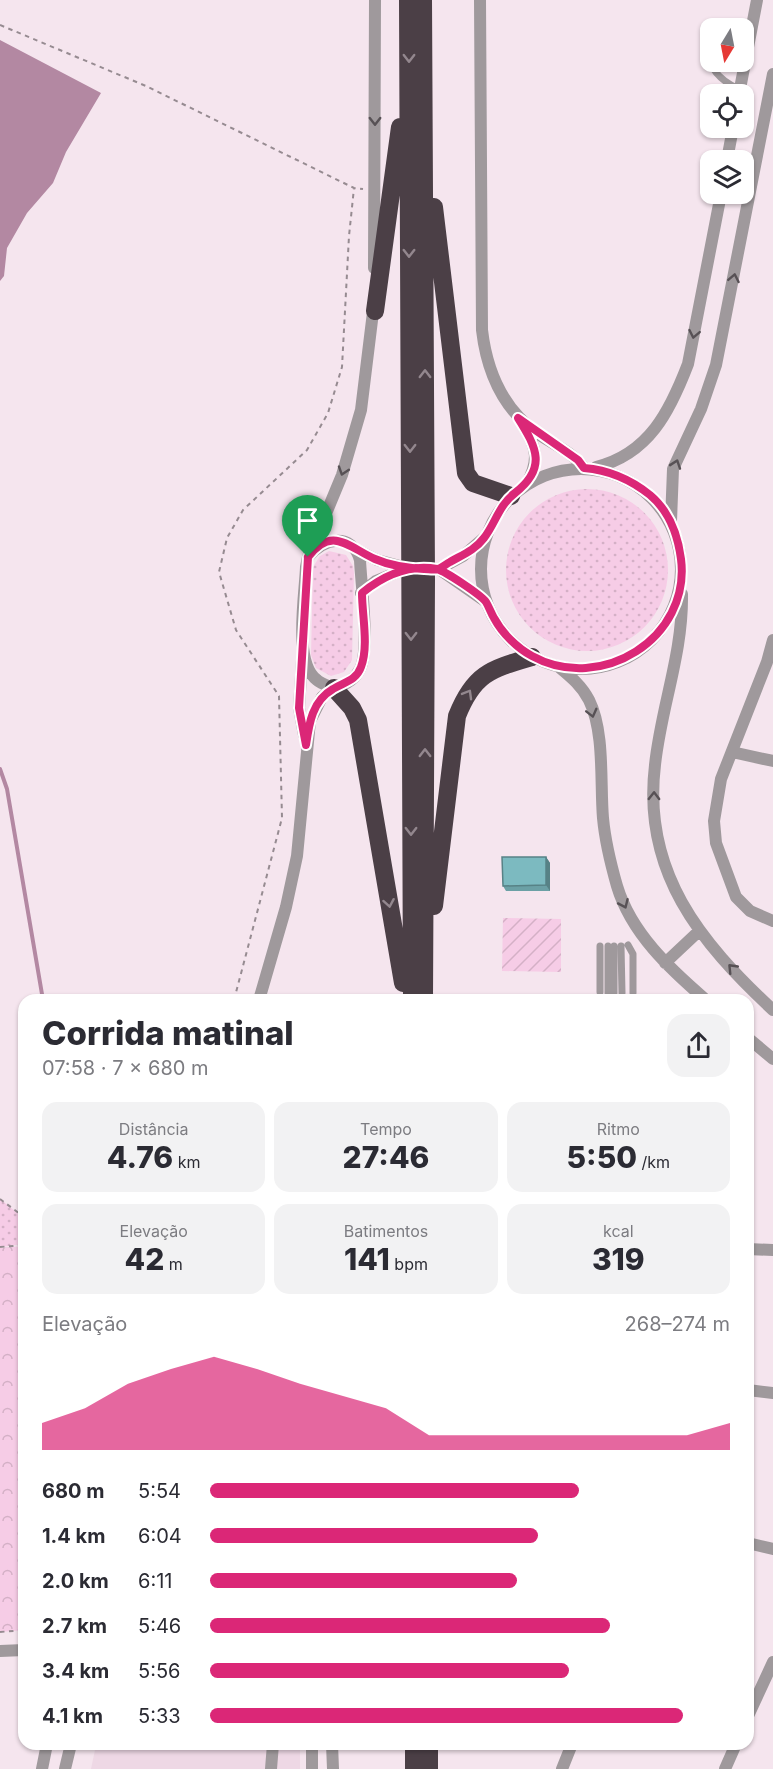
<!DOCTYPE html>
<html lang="pt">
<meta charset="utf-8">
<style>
body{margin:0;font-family:Inter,sans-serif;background:#f2f2f3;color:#2b2b33;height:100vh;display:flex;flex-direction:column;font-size:22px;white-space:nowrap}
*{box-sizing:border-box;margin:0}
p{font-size:20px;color:#7c7c81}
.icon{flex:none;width:33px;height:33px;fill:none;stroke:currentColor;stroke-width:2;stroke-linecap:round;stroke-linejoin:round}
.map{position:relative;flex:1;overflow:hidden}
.panel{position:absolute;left:18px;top:994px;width:736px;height:756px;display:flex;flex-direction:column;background:#fff;border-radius:18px;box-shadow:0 2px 4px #0004}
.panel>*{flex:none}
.needle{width:39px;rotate:190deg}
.controls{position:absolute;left:700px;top:18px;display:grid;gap:12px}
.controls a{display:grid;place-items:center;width:54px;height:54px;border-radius:12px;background:#fff;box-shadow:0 2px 4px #0004;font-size:30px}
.pin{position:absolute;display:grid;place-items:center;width:51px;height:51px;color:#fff;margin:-62px -26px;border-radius:50% 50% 50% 0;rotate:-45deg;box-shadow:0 0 6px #0007}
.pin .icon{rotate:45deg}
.round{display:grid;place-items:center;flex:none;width:63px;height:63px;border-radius:18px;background:#f2f2f3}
.head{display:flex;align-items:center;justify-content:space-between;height:102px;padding:0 24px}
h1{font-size:33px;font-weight:800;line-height:45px}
.stats{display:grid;grid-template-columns:repeat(3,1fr);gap:9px;height:102px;padding:6px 24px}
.stats div{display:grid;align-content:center;border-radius:15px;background:#f2f2f3;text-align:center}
.stats b{font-size:30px;font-weight:800}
.stats small{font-size:16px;font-weight:400}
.stats p{font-size:16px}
.chart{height:168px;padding:12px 24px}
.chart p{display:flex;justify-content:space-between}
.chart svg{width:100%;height:108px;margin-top:6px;fill:#db2777;opacity:.7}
ul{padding:0 24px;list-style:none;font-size:20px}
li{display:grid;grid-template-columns:96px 72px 1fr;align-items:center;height:45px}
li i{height:15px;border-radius:8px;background:#db2777}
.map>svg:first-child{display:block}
.built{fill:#eed8e5}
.grass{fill:url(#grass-dots)}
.forest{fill:url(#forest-crowns)}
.garden{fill:url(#garden-furrows)}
.water{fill:#b388a2}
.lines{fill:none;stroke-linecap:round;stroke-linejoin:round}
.stream{stroke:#b388a2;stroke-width:4}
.path{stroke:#968b91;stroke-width:2;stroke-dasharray:4.5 4.5;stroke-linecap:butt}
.service{stroke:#9f999c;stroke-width:7}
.minor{stroke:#9f999c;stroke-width:12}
.tertiary{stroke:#9f999c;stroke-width:12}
.motorway{stroke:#4b3f46;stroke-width:18}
.wall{fill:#6ba0a5}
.shaded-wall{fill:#578286}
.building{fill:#7cbac0;stroke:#578286;stroke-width:1.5}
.oneway{stroke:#93878e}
.oneway2{stroke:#575155}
.route-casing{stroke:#fff;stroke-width:12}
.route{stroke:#db2777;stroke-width:8}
</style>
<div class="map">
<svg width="773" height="1769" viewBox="0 0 773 1769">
<defs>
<pattern id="grass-dots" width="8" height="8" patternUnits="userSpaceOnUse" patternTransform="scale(1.5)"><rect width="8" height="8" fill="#f6cce6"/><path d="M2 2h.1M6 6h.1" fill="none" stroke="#d4b0c6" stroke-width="1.8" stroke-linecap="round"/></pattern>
<pattern id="forest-crowns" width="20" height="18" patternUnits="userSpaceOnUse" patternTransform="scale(1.5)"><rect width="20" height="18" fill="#f6cce6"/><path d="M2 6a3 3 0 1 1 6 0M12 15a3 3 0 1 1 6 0" fill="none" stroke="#d4b0c6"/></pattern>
<pattern id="garden-furrows" width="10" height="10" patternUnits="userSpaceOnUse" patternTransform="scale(1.5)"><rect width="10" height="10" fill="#f6cce6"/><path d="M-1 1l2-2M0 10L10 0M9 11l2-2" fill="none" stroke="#d4b0c6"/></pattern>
</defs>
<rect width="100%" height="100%" fill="#f5e5ee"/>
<!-- built -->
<path class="built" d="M96,1745H300V1769H91Z"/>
<!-- grass -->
<path class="grass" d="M506 570a81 81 0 1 1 162 0a81 81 0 1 1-162 0Z
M329,551L346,555L353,566L354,573L352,660L344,672L331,676L316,668L311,655L313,567L320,556Z
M0,1199L24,1218V1244L0,1247Z"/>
<!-- forest -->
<path class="forest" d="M24,1246V1630L0,1632V1248Z"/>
<!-- garden -->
<path class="garden" d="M503,918L561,919V972L502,971Z"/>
<!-- water -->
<path class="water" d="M0,40L101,93L66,152L53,183L27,213L7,248L4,276L0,281Z"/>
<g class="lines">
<!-- stream -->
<path class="stream" d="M0,769L7,789L43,1000"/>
<!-- path -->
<path class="path" d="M0,25L146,86L354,188L363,189
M234,1000L282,818L279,696L236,630L219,572L227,538L243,510L307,450L328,413L342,367L349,236L354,188
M0,1199L24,1217
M0,1247L24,1245
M0,1632L24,1630"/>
<!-- service -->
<path class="service" d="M720,28L740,25L752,27
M711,39C703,64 717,79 740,90
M628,945L633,954V993
M608,946V993
M614,946V993
M621,946L622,993
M600,992V946"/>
<!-- minor -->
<path class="minor" d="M773,640L767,662L721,779L714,821L716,843L736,897L750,911L773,921
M732,752L773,761
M748,1249L773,1250
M748,1390L773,1393
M748,1543L773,1549
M0,1651L24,1650
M748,1716L773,1662
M271,1769L273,1744
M562,1769L572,1744
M725,1769L736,1744"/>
<!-- tertiary -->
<path class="tertiary" d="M480,0L482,330C487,373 503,410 540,435C555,445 573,453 584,468
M739,94L757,0
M727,160L733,128
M374,268L375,0
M524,427C537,448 539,461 527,483
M596,467C649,454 670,411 688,364L721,194
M481 569a100 100 0 1 1 200 0a100 100 0 1 1-200 0Z
M671,521L673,469L701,409L716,365L773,74
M357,550L377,560L407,568L439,569L485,601
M308,557C323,538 352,532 360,560C361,584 370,650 360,669C355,680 345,685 334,688C329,686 321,684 317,680C293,663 305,595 306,567L308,557L342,475L361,410L374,304
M439,569L463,556L485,537
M361,593L376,581L407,568
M682,594C683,654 661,707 655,765C642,872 700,942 773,1010
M302,660L299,708L304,735
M559,667C571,677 582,686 589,700C605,732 600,784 603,818C605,840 611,865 617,886C631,933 670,969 706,1000
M665,963L698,932
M259,1000L286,907L297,856L310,721L322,697L334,688
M748,1038L773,1059
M312,1744V1769
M332,1744L333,1769
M42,1769L47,1744
M65,1769L71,1744"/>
<!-- motorway -->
<path class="motorway" d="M408,0L412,1000
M423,0L426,579L424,1000
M434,207L466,473L473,483L511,496
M375,311L400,127
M334,688L352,708L358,720L403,983
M434,906L457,716C474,673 491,669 532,657
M414,1769V1744
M429,1769V1744"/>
</g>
<!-- wall -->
<path class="wall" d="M546,857L550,863V891H506L503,886Z"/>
<!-- shaded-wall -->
<path class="shaded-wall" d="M546,857L550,863V891L546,885Z"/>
<!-- building -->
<path class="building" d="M502,857H546V885L503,886Z"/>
<!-- one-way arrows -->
<defs><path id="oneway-chevron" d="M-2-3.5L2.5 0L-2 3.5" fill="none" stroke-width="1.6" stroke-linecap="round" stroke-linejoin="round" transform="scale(1.5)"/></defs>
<g class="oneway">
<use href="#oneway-chevron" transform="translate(409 58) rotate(90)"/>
<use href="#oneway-chevron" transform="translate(409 253) rotate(90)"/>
<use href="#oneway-chevron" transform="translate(425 374) rotate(-90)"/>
<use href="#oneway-chevron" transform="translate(410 448) rotate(90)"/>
<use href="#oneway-chevron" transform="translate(411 636) rotate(90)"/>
<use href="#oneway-chevron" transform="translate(468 694) rotate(-60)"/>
<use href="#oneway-chevron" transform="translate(425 753) rotate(-90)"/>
<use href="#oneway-chevron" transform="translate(411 831) rotate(90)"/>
<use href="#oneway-chevron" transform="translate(389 903) rotate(80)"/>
</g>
<g class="oneway2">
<use href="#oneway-chevron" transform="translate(375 121) rotate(90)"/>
<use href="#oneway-chevron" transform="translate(734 278) rotate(-79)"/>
<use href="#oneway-chevron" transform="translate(694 334) rotate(101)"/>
<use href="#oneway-chevron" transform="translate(676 464) rotate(-71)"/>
<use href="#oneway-chevron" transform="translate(343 471) rotate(108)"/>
<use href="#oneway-chevron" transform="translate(592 713) rotate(76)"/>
<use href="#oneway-chevron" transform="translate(654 796) rotate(-89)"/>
<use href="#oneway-chevron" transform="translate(624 904) rotate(66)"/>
<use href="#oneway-chevron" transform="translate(732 968) rotate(-134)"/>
</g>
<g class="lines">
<defs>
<path id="route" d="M308,557L299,708L306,745C309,724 312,701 333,689C344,682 356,681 361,667C369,646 362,615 362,593C383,576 409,564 437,569C445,571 481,595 486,602C489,607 491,613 494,618C502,633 517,648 532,656C601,694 691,638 681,559C678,536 669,511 650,495C630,479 609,470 584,468L578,460L518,418C537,448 547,468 515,493C499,505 495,524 484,538C475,550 462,555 450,562C446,564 442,568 438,569C435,570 428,569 424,569C407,568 391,566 375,559C348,547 332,525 308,557"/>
</defs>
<!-- route casing -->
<use href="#route" class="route-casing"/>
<!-- route -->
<use href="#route" class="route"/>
</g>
</svg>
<div class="controls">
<a><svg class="needle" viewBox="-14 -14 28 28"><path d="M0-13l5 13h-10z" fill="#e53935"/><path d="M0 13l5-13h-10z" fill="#7c7c81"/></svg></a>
<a><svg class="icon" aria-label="locate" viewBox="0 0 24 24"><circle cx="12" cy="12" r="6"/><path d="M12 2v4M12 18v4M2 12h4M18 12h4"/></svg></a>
<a><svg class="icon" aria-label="layers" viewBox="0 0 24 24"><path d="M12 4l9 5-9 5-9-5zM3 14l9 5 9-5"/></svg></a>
</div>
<div class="pin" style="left:308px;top:557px;background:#1e9e55"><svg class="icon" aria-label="arrive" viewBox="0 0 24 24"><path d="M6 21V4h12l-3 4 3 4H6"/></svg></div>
<section class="panel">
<div class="head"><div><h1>Corrida matinal</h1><p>07:58 · 7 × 680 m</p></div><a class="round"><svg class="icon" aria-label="share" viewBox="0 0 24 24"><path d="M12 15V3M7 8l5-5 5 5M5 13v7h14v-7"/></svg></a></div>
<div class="stats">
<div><p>Distância</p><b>4.76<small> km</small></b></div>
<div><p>Tempo</p><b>27:46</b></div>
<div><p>Ritmo</p><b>5:50<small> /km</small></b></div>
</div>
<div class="stats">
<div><p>Elevação</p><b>42<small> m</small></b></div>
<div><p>Batimentos</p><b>141<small> bpm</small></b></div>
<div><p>kcal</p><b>319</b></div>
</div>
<div class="chart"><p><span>Elevação</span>268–274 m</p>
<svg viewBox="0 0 160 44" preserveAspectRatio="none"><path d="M0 44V33L10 27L20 17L30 11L40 6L50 11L60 17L70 22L80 27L90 38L100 38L110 38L120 38L130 38L140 38L150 38L160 33V44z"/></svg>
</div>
<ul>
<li><b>680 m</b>5:54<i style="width:71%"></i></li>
<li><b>1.4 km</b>6:04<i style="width:63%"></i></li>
<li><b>2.0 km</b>6:11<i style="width:59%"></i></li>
<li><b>2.7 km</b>5:46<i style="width:77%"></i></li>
<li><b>3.4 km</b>5:56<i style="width:69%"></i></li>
<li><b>4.1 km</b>5:33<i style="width:91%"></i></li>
</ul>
</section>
</div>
